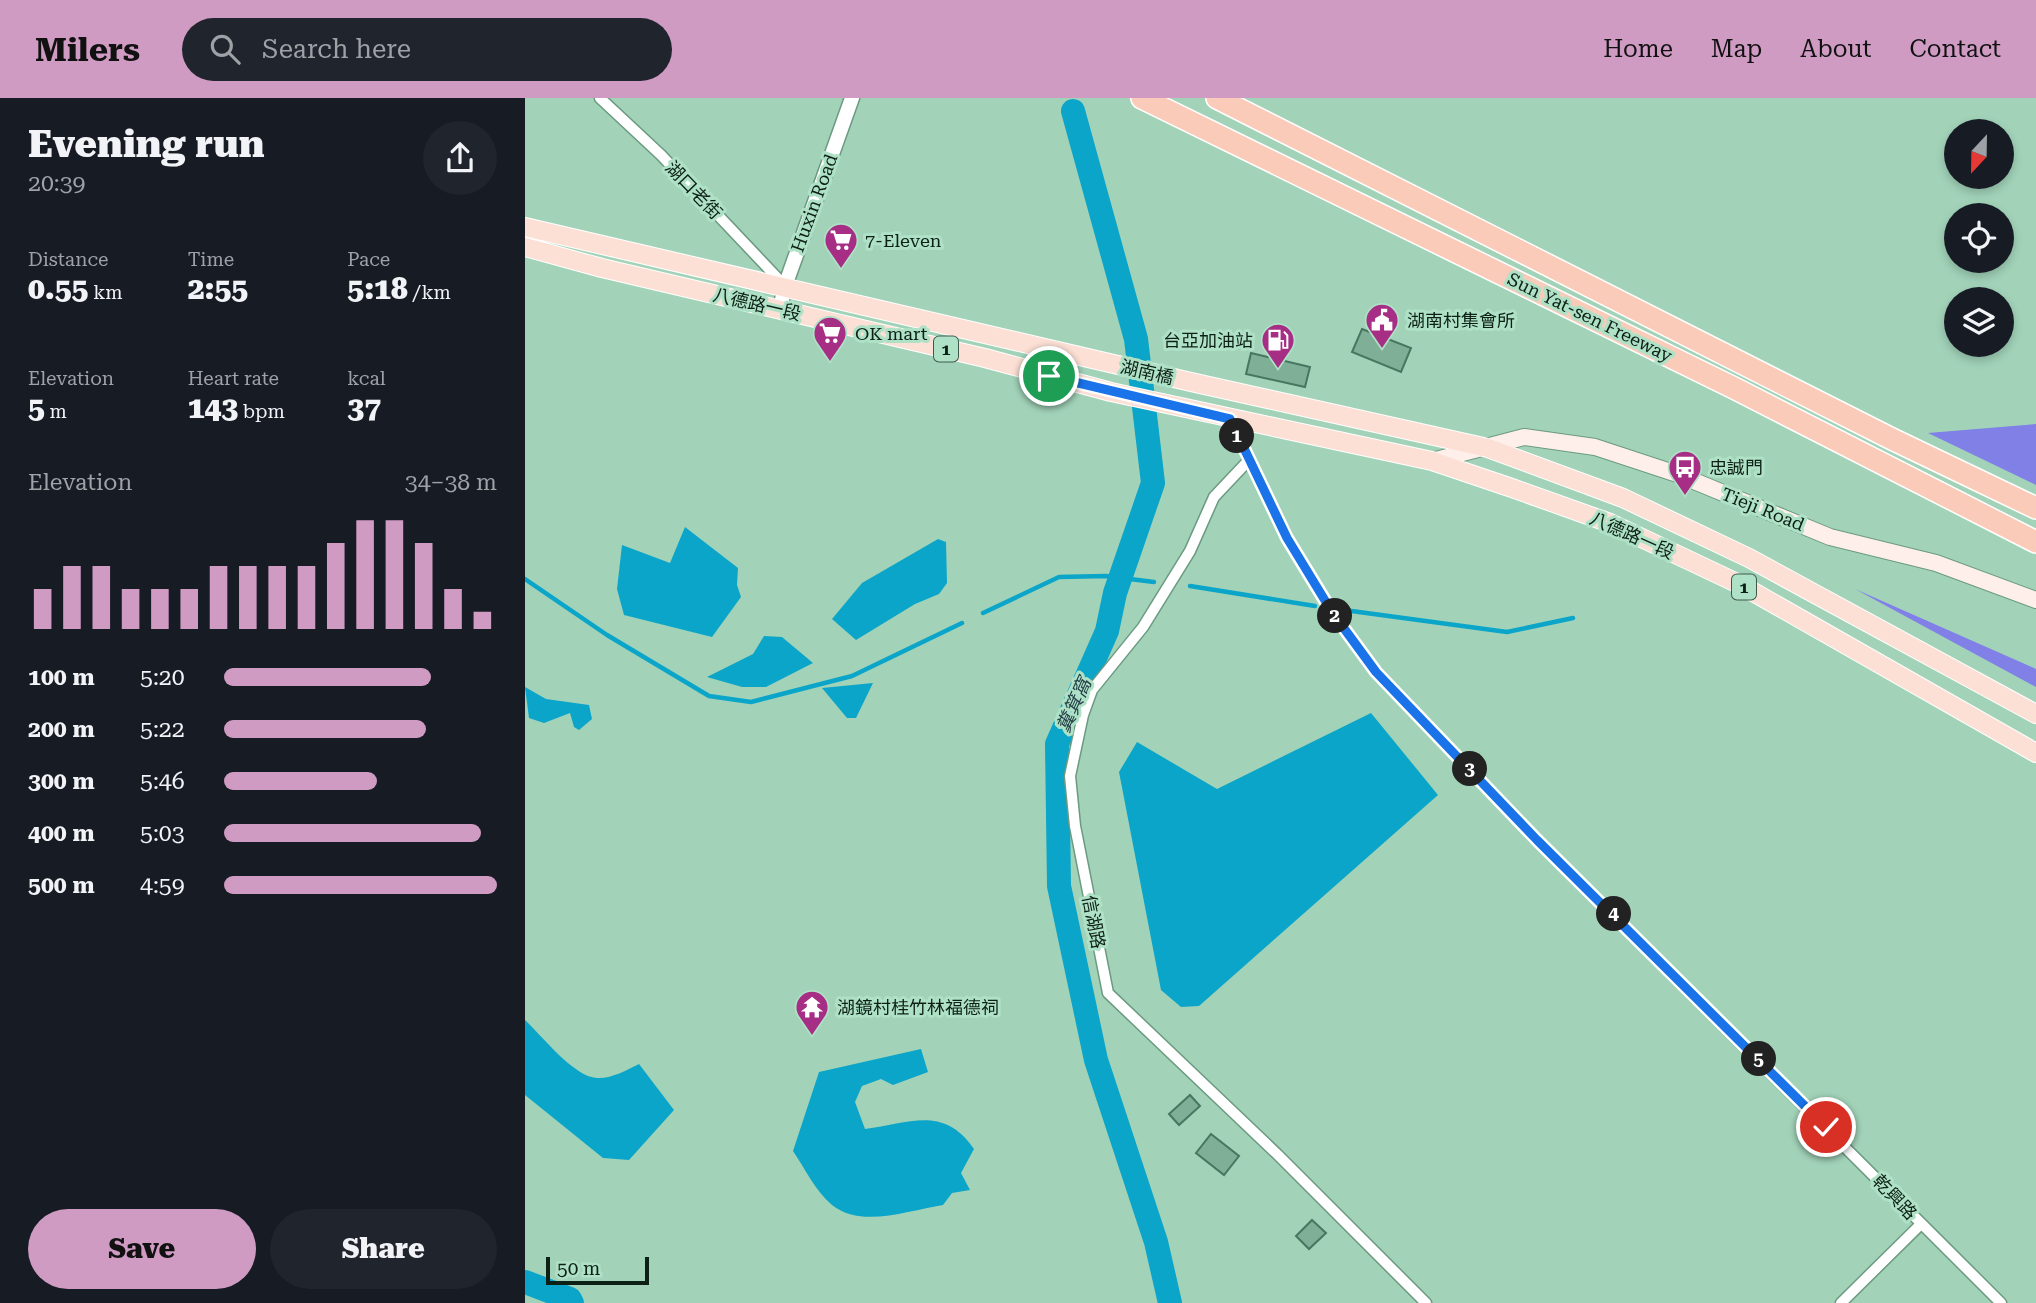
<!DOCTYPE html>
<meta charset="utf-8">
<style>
body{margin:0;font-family:"Roboto Serif","Noto Sans TC",serif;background:#20242c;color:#f1f3f6;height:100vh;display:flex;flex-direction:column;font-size:26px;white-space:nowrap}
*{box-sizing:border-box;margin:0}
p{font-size:23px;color:#9ea1a6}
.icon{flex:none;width:38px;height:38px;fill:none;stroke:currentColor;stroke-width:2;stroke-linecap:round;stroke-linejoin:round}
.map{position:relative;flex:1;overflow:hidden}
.panel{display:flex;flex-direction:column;background:#171b24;width:525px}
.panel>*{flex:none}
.needle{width:46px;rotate:202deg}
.fabs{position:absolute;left:1419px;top:21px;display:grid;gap:14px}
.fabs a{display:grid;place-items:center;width:70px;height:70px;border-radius:50%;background:#171b24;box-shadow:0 4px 10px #0003;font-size:35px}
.scale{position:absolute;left:21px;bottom:18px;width:103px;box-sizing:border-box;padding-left:7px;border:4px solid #0d2016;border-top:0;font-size:19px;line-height:24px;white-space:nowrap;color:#0d2016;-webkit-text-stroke:5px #afe1c6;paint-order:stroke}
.pin{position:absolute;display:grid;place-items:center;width:60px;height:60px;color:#fff;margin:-30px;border:4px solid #fff;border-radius:50%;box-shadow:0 2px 7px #0007}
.km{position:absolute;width:35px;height:35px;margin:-18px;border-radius:50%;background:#222;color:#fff;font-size:19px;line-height:35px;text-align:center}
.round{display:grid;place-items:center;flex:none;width:74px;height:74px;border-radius:37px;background:#20242c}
.headline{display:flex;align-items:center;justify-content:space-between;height:119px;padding:0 28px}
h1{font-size:38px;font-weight:800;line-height:52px}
.figures{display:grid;grid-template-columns:repeat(3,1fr);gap:10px;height:119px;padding:7px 28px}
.figures div{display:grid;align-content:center}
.figures b{font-size:30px;font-weight:800}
.figures small{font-size:19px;font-weight:400}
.figures p{font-size:19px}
.chart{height:196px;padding:14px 28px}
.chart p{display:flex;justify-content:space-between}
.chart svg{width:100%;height:126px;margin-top:7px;stroke:#cf9bc3;stroke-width:6}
.button{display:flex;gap:14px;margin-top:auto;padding:14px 28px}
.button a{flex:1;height:80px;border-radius:42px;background:#cf9bc3;color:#111;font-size:28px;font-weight:800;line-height:80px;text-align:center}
.button a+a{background:#20242c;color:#f1f3f6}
ul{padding:0 28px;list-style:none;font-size:23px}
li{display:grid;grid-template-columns:112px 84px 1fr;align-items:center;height:52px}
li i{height:18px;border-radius:9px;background:#cf9bc3}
header{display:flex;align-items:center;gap:42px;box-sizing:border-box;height:98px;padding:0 35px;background:#cf9bc3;color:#111}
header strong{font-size:33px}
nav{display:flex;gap:38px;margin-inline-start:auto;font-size:24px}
.search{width:490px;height:63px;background:#20242c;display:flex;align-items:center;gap:18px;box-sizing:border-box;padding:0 24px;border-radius:38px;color:#9ea1a6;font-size:26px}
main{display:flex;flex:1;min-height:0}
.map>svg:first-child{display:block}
.forest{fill:#8080e7}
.water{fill:#0ba5c9}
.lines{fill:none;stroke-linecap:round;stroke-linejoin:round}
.stream{stroke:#0ba5c9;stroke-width:4.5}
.river{stroke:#0ba5c9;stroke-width:24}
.building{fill:#7faf96;stroke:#48765f;stroke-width:2}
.minor-casing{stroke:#6b9a81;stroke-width:13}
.tertiary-casing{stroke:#6b9a81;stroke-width:17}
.secondary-casing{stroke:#6b9a81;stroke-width:18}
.primary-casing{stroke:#fff;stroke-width:20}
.motorway-casing{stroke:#fff;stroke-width:24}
.minor{stroke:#fff;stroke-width:10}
.tertiary{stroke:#fff;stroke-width:14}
.secondary{stroke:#feefea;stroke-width:16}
.primary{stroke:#fce0d5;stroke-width:18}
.motorway{stroke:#facbb9;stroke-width:21}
.route-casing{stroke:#fff;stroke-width:14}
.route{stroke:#1a73e8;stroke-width:9}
.labels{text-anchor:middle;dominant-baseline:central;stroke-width:6;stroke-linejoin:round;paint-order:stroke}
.shield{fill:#afe1c6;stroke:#3e5a4b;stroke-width:2}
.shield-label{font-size:16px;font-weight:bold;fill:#0d2016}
.street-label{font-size:18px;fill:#0d2016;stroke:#afe1c6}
.poi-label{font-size:18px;fill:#0d2016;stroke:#afe1c6;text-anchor:start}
.water-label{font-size:19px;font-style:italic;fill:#243f48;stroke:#afe1c6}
</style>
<header>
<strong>Milers</strong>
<div class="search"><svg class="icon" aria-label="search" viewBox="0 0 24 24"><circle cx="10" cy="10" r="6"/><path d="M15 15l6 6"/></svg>Search here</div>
<nav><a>Home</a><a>Map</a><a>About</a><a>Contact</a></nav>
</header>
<main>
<section class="panel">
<div class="headline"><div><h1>Evening run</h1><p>20:39</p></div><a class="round"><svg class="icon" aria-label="share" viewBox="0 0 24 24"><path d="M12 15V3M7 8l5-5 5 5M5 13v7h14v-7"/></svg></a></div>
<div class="figures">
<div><p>Distance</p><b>0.55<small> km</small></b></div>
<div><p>Time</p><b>2:55</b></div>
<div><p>Pace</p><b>5:18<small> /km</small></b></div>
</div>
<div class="figures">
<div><p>Elevation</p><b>5<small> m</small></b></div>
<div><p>Heart rate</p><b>143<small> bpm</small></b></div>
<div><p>kcal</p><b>37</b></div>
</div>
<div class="chart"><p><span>Elevation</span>34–38 m</p>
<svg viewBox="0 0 160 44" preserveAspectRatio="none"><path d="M5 44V30M15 44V22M25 44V22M35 44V30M45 44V30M55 44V30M65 44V22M75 44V22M85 44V22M95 44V22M105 44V14M115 44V6M125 44V6M135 44V14M145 44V30M155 44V38"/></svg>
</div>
<ul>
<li><b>100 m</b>5:20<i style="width:76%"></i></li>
<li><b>200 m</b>5:22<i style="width:74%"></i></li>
<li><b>300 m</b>5:46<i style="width:56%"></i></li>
<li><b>400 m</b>5:03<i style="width:94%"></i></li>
<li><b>500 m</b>4:59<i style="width:100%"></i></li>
</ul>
<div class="button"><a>Save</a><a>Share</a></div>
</section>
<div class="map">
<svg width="1511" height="1205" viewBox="0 0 1511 1205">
<rect width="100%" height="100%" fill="#a2d3b9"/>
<!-- forest -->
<path class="forest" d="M1511,326V387L1403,335Z
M1330,491L1511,571V589Z"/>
<!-- water -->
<path class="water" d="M160,429L213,470L212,487L216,499L187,539L99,517L92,491L97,447L145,465Z
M413,441L421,444L422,485L414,496L390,506L331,542L307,521L337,485Z
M239,538L257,539L288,565L241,589H217L182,579L228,556Z
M348,585L331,620H322L297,590Z
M0,589L21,601L64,607L67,621L54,632L49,629L45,615L19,625L4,620Z
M846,615L913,697L674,908L656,909L636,892L594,674L612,644L692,691Z
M0,922C17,938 49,979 72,980C86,981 102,972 114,966L149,1012L104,1062L78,1060L0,997Z
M396,951L403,974L368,987L356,981L337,988L330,1004L340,1031C385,1025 419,1007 449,1051L436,1075L445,1092L427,1095L418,1107C384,1112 337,1131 307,1107C291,1094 279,1069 268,1053L294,974Z"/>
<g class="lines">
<!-- stream -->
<path class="stream" d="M0,481L82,537L184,598L226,604L327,578L437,525
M665,488L790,508
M819,512L982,534L1048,520
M458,515L534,479L581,478L629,484"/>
<!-- river -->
<path class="river" d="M548,13L611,241L628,385L590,495L582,533L532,646L534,788L571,962L631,1144L645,1205
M0,1184L45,1201L47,1205"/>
</g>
<!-- building -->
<path class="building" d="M837,231L886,250L876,274L827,254Z
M726,255L785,269L780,289L721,276Z
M665,997L675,1008L654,1027L644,1016Z
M686,1036L714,1058L699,1077L671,1055Z
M787,1122L801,1135L784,1151L771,1138Z"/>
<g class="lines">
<defs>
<path id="minor" d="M75,0L136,57L260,188
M705,321L763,441L807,514L851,574L1012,742L1476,1205
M723,363L689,399L665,453L618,529L567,592L558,617L545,678L550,728L583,895L752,1056L901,1205
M1316,1205L1396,1126"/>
<path id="tertiary" d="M255,211L260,188L327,0"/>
<path id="secondary" d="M907,363L999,339L1070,349L1152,376L1305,439L1411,465L1511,502"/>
<path id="primary" d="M0,129L666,284L963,350L1098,400L1224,460L1511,616
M0,149L77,170L460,260L586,294L907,363L987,390L1085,425L1216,487L1511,655"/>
<path id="motorway" d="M617,0L1209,290L1511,444
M692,0L1367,341L1511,410"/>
</defs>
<!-- minor casing -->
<use href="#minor" class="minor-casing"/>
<!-- tertiary casing -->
<use href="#tertiary" class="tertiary-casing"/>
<!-- secondary casing -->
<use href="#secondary" class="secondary-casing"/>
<!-- primary casing -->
<use href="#primary" class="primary-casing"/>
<!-- motorway casing -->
<use href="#motorway" class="motorway-casing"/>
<!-- minor -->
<use href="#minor" class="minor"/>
<!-- tertiary -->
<use href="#tertiary" class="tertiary"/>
<!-- secondary -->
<use href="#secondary" class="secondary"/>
<!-- primary -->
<use href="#primary" class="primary"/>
<!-- motorway -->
<use href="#motorway" class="motorway"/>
</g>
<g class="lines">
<defs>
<path id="route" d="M524,278L705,321L762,440L807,514L851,574L1012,742L1301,1029"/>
</defs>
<!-- route casing -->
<use href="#route" class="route-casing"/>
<!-- route -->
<use href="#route" class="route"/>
</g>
<!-- icons -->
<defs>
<symbol id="supermarket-pin" viewBox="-11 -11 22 30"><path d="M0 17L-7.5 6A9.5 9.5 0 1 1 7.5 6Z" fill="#a62f85" stroke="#afe1c6"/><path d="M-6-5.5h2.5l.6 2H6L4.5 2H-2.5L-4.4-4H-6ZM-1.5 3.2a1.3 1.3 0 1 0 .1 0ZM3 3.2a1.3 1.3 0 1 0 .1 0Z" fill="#fff"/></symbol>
<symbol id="civic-pin" viewBox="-11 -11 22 30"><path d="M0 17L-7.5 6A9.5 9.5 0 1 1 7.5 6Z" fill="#a62f85" stroke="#afe1c6"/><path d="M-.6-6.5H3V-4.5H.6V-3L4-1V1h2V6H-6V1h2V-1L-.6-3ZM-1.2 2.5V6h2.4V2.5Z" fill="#fff"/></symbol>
<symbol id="fuel-pin" viewBox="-11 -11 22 30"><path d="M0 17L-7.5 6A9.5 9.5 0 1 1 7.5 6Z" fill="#a62f85" stroke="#afe1c6"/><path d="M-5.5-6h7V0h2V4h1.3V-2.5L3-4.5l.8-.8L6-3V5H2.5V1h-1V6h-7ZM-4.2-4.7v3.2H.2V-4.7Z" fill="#fff"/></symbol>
<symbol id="bus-pin" viewBox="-11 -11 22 30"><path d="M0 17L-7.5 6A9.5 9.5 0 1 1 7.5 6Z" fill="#a62f85" stroke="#afe1c6"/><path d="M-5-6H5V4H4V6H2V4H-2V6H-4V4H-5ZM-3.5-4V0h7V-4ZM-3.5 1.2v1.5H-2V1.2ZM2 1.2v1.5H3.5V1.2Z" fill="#fff"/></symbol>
<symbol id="temple-pin" viewBox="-11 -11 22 30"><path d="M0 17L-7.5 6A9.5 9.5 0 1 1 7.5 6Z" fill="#a62f85" stroke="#afe1c6"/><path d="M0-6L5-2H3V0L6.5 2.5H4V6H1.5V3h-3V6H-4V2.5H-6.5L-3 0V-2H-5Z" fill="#fff"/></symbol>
</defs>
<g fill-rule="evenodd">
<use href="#supermarket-pin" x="297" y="123" width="38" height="52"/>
<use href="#civic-pin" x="838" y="203" width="38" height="52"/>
<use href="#supermarket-pin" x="286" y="216" width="38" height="52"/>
<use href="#fuel-pin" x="734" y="223" width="38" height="52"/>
<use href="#bus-pin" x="1141" y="350" width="38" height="52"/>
<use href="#temple-pin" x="268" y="890" width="38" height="52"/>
</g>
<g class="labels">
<!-- shield labels -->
<g class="shield">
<rect x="409" y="238.5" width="24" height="25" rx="5"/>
<rect x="1207" y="476.5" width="24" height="25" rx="5"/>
</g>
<g class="shield-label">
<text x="421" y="251">1</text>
<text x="1219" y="489">1</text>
</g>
<!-- street labels -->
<g class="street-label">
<text transform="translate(169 92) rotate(46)">湖口老街</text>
<text transform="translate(289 105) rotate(-70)">Huxin Road</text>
<text transform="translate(232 206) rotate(13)">八德路一段</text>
<text transform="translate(1065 219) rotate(26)">Sun Yat-sen Freeway</text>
<text transform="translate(622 274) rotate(13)">湖南橋</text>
<text transform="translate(1238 411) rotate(22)">Tieji Road</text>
<text transform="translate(1107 437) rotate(24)">八德路一段</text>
<text transform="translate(569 824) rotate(79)">信湖路</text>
<text transform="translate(1370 1099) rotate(46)">乾興路</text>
</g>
<!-- poi labels -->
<g class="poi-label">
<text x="340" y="142">7-Eleven</text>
<text x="882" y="222">湖南村集會所</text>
<text x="330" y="235">OK mart</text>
<text x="728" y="242" text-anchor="end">台亞加油站</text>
<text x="1184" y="369">忠誠門</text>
<text x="312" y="909">湖鏡村桂竹林福德祠</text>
</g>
<!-- water labels -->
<g class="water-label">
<text transform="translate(549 607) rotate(-66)">糞箕窩</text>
</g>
</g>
</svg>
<div class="fabs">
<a><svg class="needle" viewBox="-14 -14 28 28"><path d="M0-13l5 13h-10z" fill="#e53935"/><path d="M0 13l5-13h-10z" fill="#9ea1a6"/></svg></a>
<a><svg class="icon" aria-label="locate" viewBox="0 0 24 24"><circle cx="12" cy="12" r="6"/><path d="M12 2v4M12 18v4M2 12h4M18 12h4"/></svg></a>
<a><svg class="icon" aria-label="layers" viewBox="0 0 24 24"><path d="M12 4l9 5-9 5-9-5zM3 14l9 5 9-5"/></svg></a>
</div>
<div class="scale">50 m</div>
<div class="pin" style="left:524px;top:278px;background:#1e9e55"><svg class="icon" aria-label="arrive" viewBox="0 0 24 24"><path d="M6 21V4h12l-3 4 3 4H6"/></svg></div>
<div class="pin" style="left:1301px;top:1029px;background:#d93025"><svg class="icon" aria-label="check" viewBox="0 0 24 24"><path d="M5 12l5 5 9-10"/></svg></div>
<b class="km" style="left:712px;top:338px">1</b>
<b class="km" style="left:810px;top:518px">2</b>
<b class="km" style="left:945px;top:671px">3</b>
<b class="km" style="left:1089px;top:816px">4</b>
<b class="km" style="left:1234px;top:961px">5</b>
</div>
</main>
